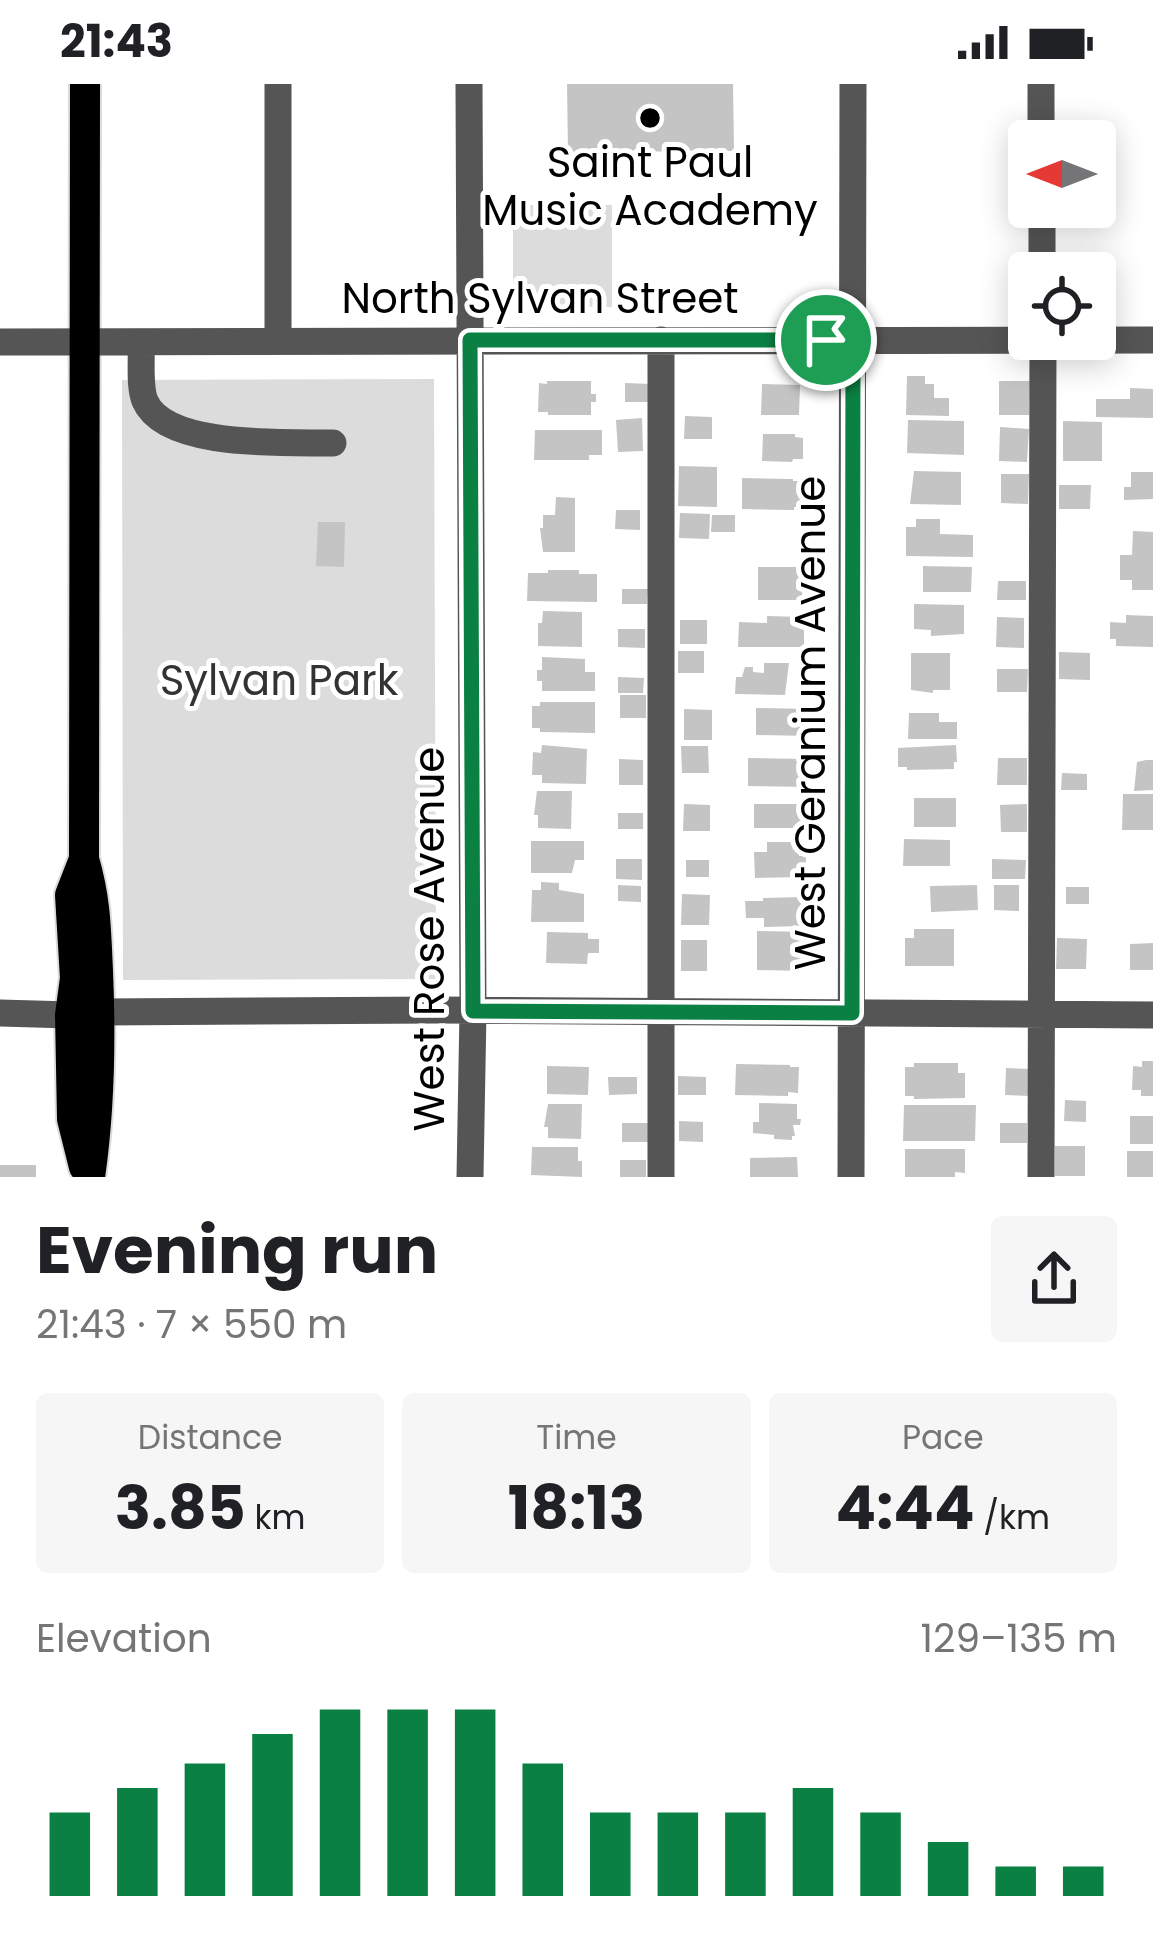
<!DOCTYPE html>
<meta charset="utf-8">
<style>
body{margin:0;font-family:Poppins,sans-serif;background:#f6f6f6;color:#202124;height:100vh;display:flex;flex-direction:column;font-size:45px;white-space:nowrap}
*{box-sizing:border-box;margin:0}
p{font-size:39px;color:#757577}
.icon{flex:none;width:66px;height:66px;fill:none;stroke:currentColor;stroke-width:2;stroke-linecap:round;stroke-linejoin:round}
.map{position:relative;height:1093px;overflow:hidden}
.side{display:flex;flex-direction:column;background:#fff;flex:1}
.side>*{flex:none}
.needle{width:78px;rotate:270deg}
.controls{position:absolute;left:1008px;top:36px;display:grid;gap:24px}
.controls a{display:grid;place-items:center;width:108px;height:108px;border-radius:12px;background:#fff;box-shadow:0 6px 30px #0003;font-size:60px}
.pin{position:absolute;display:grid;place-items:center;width:102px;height:102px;color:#fff;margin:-51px;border:6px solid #fff;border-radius:50%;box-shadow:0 3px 12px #0007}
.round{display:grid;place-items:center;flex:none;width:126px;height:126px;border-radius:12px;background:#f6f6f6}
.headline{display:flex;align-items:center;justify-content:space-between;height:204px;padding:0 36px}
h1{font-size:66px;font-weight:700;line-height:90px}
.figures{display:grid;grid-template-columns:repeat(3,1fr);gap:18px;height:204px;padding:12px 36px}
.figures div{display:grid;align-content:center;border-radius:12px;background:#f6f6f6;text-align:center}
.figures b{font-size:60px;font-weight:700}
.figures small{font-size:33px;font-weight:400}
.figures p{font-size:33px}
.chart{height:336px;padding:24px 36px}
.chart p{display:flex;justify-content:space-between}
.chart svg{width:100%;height:216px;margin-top:12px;stroke:#0b8043;stroke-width:6}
.status{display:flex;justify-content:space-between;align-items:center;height:84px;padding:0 60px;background:#fff;direction:ltr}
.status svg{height:33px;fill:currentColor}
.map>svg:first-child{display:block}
.green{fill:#dcdcdc}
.building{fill:#c4c4c4}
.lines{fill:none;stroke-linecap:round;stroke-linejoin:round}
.major-casing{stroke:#dbdbdb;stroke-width:34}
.minor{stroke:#555;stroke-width:27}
.major{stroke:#000;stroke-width:30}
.route-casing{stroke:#fff;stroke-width:24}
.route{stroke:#0b8043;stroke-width:15}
.poi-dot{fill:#000;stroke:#fff;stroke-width:4.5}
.labels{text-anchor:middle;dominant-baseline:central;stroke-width:10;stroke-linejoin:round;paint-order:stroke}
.poi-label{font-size:42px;fill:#000;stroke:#fff}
.street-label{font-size:42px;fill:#000;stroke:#fff}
.park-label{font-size:42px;fill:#333;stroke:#fff}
</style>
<div class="status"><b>21:43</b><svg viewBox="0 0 49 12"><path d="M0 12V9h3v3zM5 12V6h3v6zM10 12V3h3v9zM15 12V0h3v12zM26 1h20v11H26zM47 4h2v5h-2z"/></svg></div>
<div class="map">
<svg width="1153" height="1093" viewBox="0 0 1153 1093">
<rect width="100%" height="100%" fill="#fff"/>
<!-- green -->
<path class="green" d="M513,121H612V223L513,222Z
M434,295L436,895L123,896L122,296Z"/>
<!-- building -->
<path class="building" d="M567,0H733L734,67L568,68Z
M907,292H925V300H934V314H949V332L906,331Z
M547,297H591V310H596V318H591V331H548V328H538L539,299L547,300Z
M999,297H1030L1029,331H999Z
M625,299L651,300V318H625Z
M762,300L800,301L799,331H761Z
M1130,304L1153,305V334L1096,333V315H1130Z
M685,332L712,333V355H684Z
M642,334L643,367L618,368L616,336Z
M908,336L964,337V371L907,369Z
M1063,337L1102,338V377H1063Z
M1000,343L1029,345L1027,378L999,377Z
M535,346H602V371H589V376H534Z
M763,350H795V353L803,354V375H793L792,378L762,377Z
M679,382L717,383V423L678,422Z
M914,387L961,388V421L910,420Z
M1131,388H1153V415L1124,416V403H1131Z
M1001,390H1029L1028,420L1001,419Z
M742,394L793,395V397H801V423H794V426L742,425Z
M1059,401H1091L1090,425H1059Z
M556,413L575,414V468H543L540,444H543V431H555Z
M616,426H640V446L615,445Z
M680,429L710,430L709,455L679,454Z
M712,431H735V448H711Z
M916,435H940V450L973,451V473L906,472V443H916Z
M318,438H345L344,483L316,482Z
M1133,447L1153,448V506H1132V496H1120V471H1132Z
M923,482L972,483L971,508H923Z
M758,483H803L802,516H758Z
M548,486H579V490H597V518L527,517L528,489H548Z
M998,497H1026V516H997Z
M622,505H648L647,520H622Z
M914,520L964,521V550L931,552V546L914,545Z
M543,527L582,528V563L538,562V539H542Z
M1126,531L1153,532V563L1116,562V555H1110V538L1126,539Z
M767,532L804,533V563H738L739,538L767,539Z
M997,533L1024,534V564L996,563Z
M680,536H707V560H680Z
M618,545H645V564L618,563Z
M678,567H704V589H678Z
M1059,568L1090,569V596L1059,595Z
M911,569H950V606H933V609L911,606Z
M542,573L585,575V588H595V607H542V597H537V586H542Z
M764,579H789L785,611L735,610L736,593H742L745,583H753V588L764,589Z
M997,585H1028L1027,608H997Z
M618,593L644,594L643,609H618Z
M620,611H646V634H620Z
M540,618H595V649L540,648V644H532V622H540Z
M756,624L810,625L809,652L756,651Z
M684,625L712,626V656H684Z
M909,629H939V638H957V655H908Z
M542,661L587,665L586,700L542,699V691H532L533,668L541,669Z
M956,661L957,678H954V685L907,686V683H898V664Z
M681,662H708L709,689H682Z
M748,674L807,675V703L748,702Z
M998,674H1027V701H997Z
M619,675L643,676V701H619Z
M1146,676H1153V706L1134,707L1137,678Z
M1062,689L1087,690V706H1061Z
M537,707H572L571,745L538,744V731H534Z
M1123,710H1153V746H1122Z
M914,714H956V743H914Z
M684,720L710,721V747H683Z
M754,720H805L806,744H754Z
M1027,720V748H1001L1000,721Z
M618,729H643V745H618Z
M904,755L950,756V782H903Z
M531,757H584V776H575L572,789H531Z
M767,758H799V772H806V793L755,794L754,768H767Z
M616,775H642V796L616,795Z
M992,775L1026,776L1025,795H992Z
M686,776H709V793H686Z
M541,798L559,799V806L584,810V838H531L532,806H541Z
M618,801L641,802V818L618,817Z
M977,801L978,826L931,828L930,802Z
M994,801H1019V827L994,826Z
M1066,803H1089V820H1066Z
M682,810L710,811L709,841H681Z
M803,813V842L764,843V834H746L745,817H763V814Z
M914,845H954V882H905V854H914Z
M757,847L806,848V887L757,886Z
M547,848L588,849V855H599V869H588L587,880L546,879Z
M1057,854L1087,855L1086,885H1056Z
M681,856H707V887H681Z
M1153,859V886H1130V860Z
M1142,977H1153V1012H1141V1006H1132L1133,982L1142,983Z
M914,979H958V989H965V1014L914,1015V1012H905V983H914Z
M736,980L790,981V983H799L798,1009L788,1008V1012L735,1011Z
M547,982L589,983L588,1011L547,1010Z
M1006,984L1031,985V1012L1005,1011Z
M678,992L706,993V1011H678Z
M608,993H637V1010L609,1011Z
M1065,1016L1086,1017V1038L1064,1037Z
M759,1019L797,1020V1035H801L800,1041H793L795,1052H792V1056L774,1055V1051L753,1049V1038H759Z
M548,1020H582L581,1055L548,1054V1043H544Z
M904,1021H976L975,1057H903Z
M1130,1032H1153V1060H1130Z
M679,1037L703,1038V1058L679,1057Z
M622,1039H651V1058H622Z
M1000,1039H1027V1059H1000Z
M1055,1062H1085V1092H1055Z
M532,1063H578V1077H582V1093L531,1091Z
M905,1065H965V1089L955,1088V1093H905Z
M1127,1067H1153V1093H1127Z
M797,1073L798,1093H750V1074Z
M620,1076H646V1093H620Z
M0,1081H36V1093H0Z"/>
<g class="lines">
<defs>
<path id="major" d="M85,0L84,775C96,816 96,845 98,887C101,957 100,1024 90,1093
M84,775L70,811L75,894L70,931L72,1035L84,1083"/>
</defs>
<!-- major casing -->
<use href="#major" class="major-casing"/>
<!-- minor -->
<path class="minor" d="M469,0L473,927L470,1093
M1041,0V57
M1042,123V189
M278,256V0
M0,258L1153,256
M141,260C142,276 139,303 145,317C166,365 287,358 333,359
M101,928L440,926L1153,931
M0,929L70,931
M661,1093V256
M851,1093L853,0
M1041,1093L1043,255"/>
<!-- major -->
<use href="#major" class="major"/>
</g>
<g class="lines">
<defs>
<path id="route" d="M470,256H853L852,929L473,927Z"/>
</defs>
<!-- route casing -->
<use href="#route" class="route-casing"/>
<!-- route -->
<use href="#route" class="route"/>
</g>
<!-- markers -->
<circle class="poi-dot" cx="650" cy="34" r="12"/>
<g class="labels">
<!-- poi labels -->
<g class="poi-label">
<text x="650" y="78">Saint Paul<tspan x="650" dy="48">Music Academy</tspan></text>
</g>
<!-- street labels -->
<g class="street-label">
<text x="540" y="214">North Sylvan Street</text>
<text transform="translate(810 639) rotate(-90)">West Geranium Avenue</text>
<text transform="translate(429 855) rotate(-90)">West Rose Avenue</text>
</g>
<!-- park labels -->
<g class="park-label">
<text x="279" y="596">Sylvan Park</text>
</g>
</g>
</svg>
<div class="controls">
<a><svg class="needle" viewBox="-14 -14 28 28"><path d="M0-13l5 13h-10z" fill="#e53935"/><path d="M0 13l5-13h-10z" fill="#757577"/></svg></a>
<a><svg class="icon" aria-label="locate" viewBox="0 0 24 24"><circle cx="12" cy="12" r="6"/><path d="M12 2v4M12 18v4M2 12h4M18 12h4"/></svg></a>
</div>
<div class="pin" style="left:826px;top:256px;background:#1e9e55"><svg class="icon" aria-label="arrive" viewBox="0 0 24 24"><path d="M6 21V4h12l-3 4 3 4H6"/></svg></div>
</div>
<section class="side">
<div class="headline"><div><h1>Evening run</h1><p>21:43 · 7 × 550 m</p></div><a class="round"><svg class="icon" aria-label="share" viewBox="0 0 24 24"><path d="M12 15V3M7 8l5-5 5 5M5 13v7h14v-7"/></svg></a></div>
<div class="figures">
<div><p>Distance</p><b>3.85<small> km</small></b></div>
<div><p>Time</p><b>18:13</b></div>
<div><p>Pace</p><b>4:44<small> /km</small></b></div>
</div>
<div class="chart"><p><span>Elevation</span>129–135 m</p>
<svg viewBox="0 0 160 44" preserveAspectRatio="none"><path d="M5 44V27M15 44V22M25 44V17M35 44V11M45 44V6M55 44V6M65 44V6M75 44V17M85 44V27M95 44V27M105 44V27M115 44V22M125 44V27M135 44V33M145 44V38M155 44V38"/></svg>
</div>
</section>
